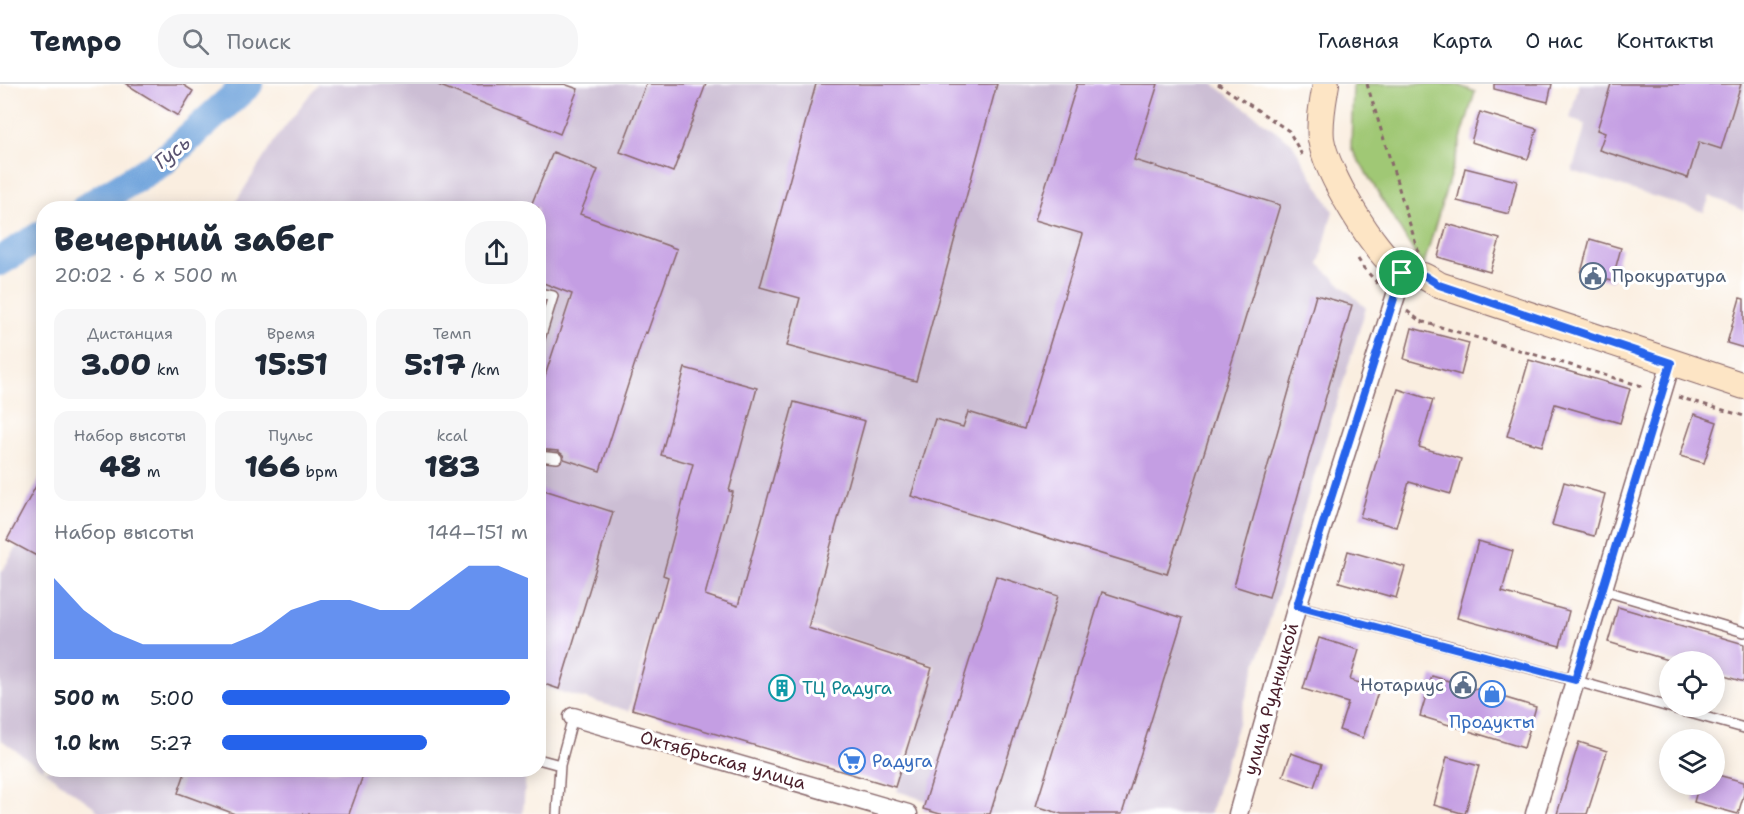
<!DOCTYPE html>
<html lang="ru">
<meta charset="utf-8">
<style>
body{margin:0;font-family:"Shantell Sans",sans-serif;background:#f6f6f7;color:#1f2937;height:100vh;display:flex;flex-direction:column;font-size:22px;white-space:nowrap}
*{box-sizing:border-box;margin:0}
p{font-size:20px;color:#747a83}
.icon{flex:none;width:33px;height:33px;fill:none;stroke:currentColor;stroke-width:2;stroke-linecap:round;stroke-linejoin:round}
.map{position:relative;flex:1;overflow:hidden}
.panel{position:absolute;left:36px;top:117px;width:510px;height:576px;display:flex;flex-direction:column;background:#fff;border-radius:24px;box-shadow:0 3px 15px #0003}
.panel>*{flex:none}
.buttons{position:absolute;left:1659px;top:567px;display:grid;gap:12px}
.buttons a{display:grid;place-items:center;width:66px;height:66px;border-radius:50%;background:#fff;box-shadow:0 3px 15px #0003;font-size:30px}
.pin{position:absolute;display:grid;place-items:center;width:51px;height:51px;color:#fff;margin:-26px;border:3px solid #fff;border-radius:50%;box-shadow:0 2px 6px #0007}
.round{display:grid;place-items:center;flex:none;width:63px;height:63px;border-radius:24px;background:#f6f6f7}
.overview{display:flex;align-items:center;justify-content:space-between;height:102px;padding:0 18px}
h1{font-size:33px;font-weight:800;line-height:45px}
.metrics{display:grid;grid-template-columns:repeat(3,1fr);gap:9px;height:102px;padding:6px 18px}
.metrics div{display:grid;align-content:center;border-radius:15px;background:#f6f6f7;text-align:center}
.metrics b{font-size:30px;font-weight:800}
.metrics small{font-size:16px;font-weight:400}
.metrics p{font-size:16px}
.chart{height:168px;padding:12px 18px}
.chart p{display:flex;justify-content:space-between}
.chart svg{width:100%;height:108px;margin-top:6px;fill:#2563eb;opacity:.7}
ul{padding:0 18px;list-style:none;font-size:20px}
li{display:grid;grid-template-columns:96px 72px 1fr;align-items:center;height:45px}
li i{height:15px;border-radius:8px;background:#2563eb}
header{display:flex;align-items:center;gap:36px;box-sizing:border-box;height:84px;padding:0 30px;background:#fff;border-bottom:2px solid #e0e1e3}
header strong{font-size:28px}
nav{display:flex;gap:33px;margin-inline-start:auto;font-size:21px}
.search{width:420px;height:54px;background:#f6f6f7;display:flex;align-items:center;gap:15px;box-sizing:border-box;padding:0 21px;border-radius:24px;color:#747a83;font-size:22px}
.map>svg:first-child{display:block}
.industrial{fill:#ccbed4}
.green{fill:#a0c874;stroke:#757450;stroke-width:1.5}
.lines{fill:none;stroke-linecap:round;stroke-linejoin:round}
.river{stroke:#71a4dc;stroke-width:30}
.building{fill:#c49ee3}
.lane-casing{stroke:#88676a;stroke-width:12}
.street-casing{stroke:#88676a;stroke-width:21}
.secondary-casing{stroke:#88676a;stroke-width:28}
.path{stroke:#88676a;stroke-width:3;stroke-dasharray:4.5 4.5;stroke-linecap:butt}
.lane{stroke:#fff;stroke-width:9}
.street{stroke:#fff;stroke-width:18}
.secondary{stroke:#fde5c5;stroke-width:26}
.route-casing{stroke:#fff;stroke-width:12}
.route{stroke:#2563eb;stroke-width:8}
.labels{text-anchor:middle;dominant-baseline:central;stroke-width:6;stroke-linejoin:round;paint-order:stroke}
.service-label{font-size:18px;fill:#4e5e75;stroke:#fff;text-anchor:start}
.culture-label{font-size:18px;fill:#0d838f;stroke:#fff;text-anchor:start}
.street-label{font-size:18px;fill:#4a1f2b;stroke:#fff}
.shop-label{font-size:18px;fill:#366cbe;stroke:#fff}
.water-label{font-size:20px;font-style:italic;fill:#5a5472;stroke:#fff}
</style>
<header>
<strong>Tempo</strong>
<div class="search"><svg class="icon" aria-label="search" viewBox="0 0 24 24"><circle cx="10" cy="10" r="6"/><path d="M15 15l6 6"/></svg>Поиск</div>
<nav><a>Главная</a><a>Карта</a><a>О нас</a><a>Контакты</a></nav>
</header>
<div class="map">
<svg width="1744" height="730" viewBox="0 0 1744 730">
<rect width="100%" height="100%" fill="#fff"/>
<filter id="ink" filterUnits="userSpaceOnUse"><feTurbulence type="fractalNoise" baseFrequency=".0167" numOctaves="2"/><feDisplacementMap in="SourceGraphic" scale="12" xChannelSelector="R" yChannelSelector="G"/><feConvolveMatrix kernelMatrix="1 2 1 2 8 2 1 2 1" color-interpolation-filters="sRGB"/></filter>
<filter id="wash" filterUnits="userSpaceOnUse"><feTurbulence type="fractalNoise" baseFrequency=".008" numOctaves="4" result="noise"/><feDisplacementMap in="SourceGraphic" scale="24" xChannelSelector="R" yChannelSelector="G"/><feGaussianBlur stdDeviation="1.35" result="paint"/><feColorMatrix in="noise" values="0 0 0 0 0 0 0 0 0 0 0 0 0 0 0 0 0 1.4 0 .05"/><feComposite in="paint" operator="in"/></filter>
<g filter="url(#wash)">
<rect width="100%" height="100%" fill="#faeee0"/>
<!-- industrial -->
<path class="industrial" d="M318,0H1213L1292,59L1333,127L1319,180L1366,224L1210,730H966L897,707L935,582L665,496L629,627L539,602L538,124H232L277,53Z
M1579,0H1744V127L1710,112L1704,128L1572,87L1586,41L1570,34Z
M43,422L44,686H526L523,730H100L93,722L0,655V490Z"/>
<!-- green -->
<path class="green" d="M1353,0H1455L1475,8L1423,183L1351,64Z"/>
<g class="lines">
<!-- river -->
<path class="river" d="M86,124L162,78L248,0
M0,177L44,150"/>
</g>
<g id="blocks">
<!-- building -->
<path class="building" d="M126,0H182L193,7L178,32Z
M564,0L578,5L560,50L438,1Z
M646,0H706L673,88L620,68Z
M816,0H997L916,297L787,262L800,214L760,203Z
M1077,0H1158L1134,76L1280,121L1167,490L911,412L935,335L963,343L968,328L1024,345L1083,150L1035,136Z
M1494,0H1552L1548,18L1494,5Z
M1611,0H1741L1721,65L1699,58L1688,94L1599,66L1605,49L1597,46Z
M1480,28L1537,45L1528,75L1471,58Z
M553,68L598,86L580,130L677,165L647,249L645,248L600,387L564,375L563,371L558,367L538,365V313L572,210L538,197V124H530Z
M1465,84L1517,97L1509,130L1457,117Z
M1447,140L1500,155L1490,188L1438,173Z
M1590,155L1621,164L1612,197L1581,189Z
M1316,211L1352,221L1269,513L1234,502Z
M1740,214L1744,215V264L1727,259Z
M1412,244L1469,259L1461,291L1404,275Z
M1529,276L1630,305L1620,339L1555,320L1542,362L1507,352Z
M685,284L757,304L729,407L733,408L705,511L738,522L794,318L865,337L808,544L932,584L895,703L632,625L668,493L663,491L693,380L661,371Z
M1398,305L1433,316L1419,363L1461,375L1451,410L1409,398L1396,443L1360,433Z
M1694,330L1717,338L1704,379L1680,372Z
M44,387V476L7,456Z
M1564,398L1605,410L1594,452L1552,441Z
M538,404L613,428L559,605L538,598Z
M1478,457L1513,467L1502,508L1569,527L1560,562L1457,534Z
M1348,467L1405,483L1396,514L1339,498Z
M996,492L1058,512L990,730H940L923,725Z
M1102,508L1183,534L1122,730H1062L1036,722Z
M1618,523L1744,560V598L1714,589V578H1674L1608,558Z
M1319,554L1359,566L1350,596L1379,605L1363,654L1339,646L1348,619L1303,605Z
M1432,592L1536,623L1524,664L1420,632Z
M1579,658L1607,667L1587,730H1557Z
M1291,669L1322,680L1314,703L1283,692Z
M1447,673L1479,682L1465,730L1434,721Z
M186,686H365L349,730H235L178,709Z
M1714,690L1744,698V710L1738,730L1694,718L1699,700H1714Z"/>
</g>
</g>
<g filter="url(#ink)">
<use href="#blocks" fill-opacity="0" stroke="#88676a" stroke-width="1.5"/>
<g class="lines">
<defs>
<path id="lane" d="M538,209L553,212L538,261
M538,372L557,374
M1602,506L1744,548
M1297,522L1476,569L1744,644
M538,675L560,681
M557,730L560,681L573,633"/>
<path id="street" d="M573,633L908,730
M1238,730L1297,522L1403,189
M1535,730L1671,279"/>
<path id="secondary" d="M1326,0C1323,18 1319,37 1321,55C1326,88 1374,169 1401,187C1407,192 1416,190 1423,192C1428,194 1434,198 1439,201L1744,302"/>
</defs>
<!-- lane casing -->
<use href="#lane" class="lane-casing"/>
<!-- street casing -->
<use href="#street" class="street-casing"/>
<!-- secondary casing -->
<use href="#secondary" class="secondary-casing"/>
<!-- path -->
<path class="path" d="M1218,0L1289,47L1302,71
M1367,0L1419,170
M1358,175L1363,183L1380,202
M1407,227L1420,237L1645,303
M1678,313L1744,332"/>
<!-- lane -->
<use href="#lane" class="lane"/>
<!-- street -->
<use href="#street" class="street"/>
<!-- secondary -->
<use href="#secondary" class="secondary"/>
</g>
</g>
<g class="lines" filter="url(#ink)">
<defs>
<path id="route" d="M1402,189L1425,192L1439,201L1671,279L1575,596L1297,522Z"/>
</defs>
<!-- route casing -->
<use href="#route" class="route-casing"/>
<!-- route -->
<use href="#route" class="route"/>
</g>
<!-- icons -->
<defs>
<symbol id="civic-ring" viewBox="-11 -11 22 22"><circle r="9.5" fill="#fff" stroke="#5c6f8a" stroke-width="1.5"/><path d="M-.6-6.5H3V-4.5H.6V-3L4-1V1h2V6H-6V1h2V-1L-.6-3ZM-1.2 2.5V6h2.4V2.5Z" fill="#5c6f8a"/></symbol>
<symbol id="building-ring" viewBox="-11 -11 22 22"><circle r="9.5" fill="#fff" stroke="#0f9aa8" stroke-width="1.5"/><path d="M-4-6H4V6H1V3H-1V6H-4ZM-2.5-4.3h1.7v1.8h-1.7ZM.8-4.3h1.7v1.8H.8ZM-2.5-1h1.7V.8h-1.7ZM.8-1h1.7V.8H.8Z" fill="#0f9aa8"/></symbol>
<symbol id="shop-ring" viewBox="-11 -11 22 22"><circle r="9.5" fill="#fff" stroke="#3f7fe0" stroke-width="1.5"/><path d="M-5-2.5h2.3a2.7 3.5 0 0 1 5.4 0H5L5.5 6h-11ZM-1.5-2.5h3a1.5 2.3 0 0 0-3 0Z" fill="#3f7fe0"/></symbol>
<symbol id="supermarket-ring" viewBox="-11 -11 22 22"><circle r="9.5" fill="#fff" stroke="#3f7fe0" stroke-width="1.5"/><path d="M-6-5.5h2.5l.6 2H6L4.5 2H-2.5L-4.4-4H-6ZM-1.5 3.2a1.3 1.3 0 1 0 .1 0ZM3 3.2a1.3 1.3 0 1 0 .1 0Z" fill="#3f7fe0"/></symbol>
</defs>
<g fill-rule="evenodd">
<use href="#civic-ring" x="1578" y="177" width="30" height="30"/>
<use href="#civic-ring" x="1448" y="586" width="30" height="30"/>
<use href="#building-ring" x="767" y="589" width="30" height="30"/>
<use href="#shop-ring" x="1477" y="595" width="30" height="30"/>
<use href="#supermarket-ring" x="837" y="662" width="30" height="30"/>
</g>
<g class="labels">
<!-- service labels -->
<g class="service-label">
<text x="1612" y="192">Прокуратура</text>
<text x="1444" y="601" text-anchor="end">Нотариус</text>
</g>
<!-- culture labels -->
<g class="culture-label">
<text x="802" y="604">ТЦ Радуга</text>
</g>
<!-- street labels -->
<g class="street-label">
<text transform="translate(1271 615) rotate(-74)">улица Рудницкой</text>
<text transform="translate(723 676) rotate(16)">Октябрьская улица</text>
</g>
<!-- shop labels -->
<g class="shop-label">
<text x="1492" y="638">Продукты</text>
<text x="872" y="677" text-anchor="start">Радуга</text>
</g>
<!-- water labels -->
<g class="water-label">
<text transform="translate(172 68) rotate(-39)">Гусь</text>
</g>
</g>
</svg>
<div class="buttons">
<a><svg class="icon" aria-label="locate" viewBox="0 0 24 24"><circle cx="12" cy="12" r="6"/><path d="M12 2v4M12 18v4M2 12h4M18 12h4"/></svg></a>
<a><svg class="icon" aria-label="layers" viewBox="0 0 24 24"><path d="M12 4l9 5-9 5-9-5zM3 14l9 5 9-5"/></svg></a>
</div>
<div class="pin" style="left:1402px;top:189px;background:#1e9e55"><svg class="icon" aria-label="arrive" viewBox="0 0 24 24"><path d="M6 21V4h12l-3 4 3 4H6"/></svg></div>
<section class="panel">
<div class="overview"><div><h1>Вечерний забег</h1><p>20:02 · 6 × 500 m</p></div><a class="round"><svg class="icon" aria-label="share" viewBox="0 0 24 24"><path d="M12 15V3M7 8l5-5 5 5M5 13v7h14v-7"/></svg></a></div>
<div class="metrics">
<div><p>Дистанция</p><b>3.00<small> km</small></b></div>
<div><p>Время</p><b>15:51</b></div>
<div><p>Темп</p><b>5:17<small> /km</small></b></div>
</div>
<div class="metrics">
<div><p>Набор высоты</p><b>48<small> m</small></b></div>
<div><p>Пульс</p><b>166<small> bpm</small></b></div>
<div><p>kcal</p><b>183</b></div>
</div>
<div class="chart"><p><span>Набор высоты</span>144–151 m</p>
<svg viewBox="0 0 160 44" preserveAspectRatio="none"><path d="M0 44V11L10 24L20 33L30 38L40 38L50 38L60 38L70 33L80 24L90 20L100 20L110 24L120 24L130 15L140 6L150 6L160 11V44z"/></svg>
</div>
<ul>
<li><b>500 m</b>5:00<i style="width:94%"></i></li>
<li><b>1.0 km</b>5:27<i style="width:67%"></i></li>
</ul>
</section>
</div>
